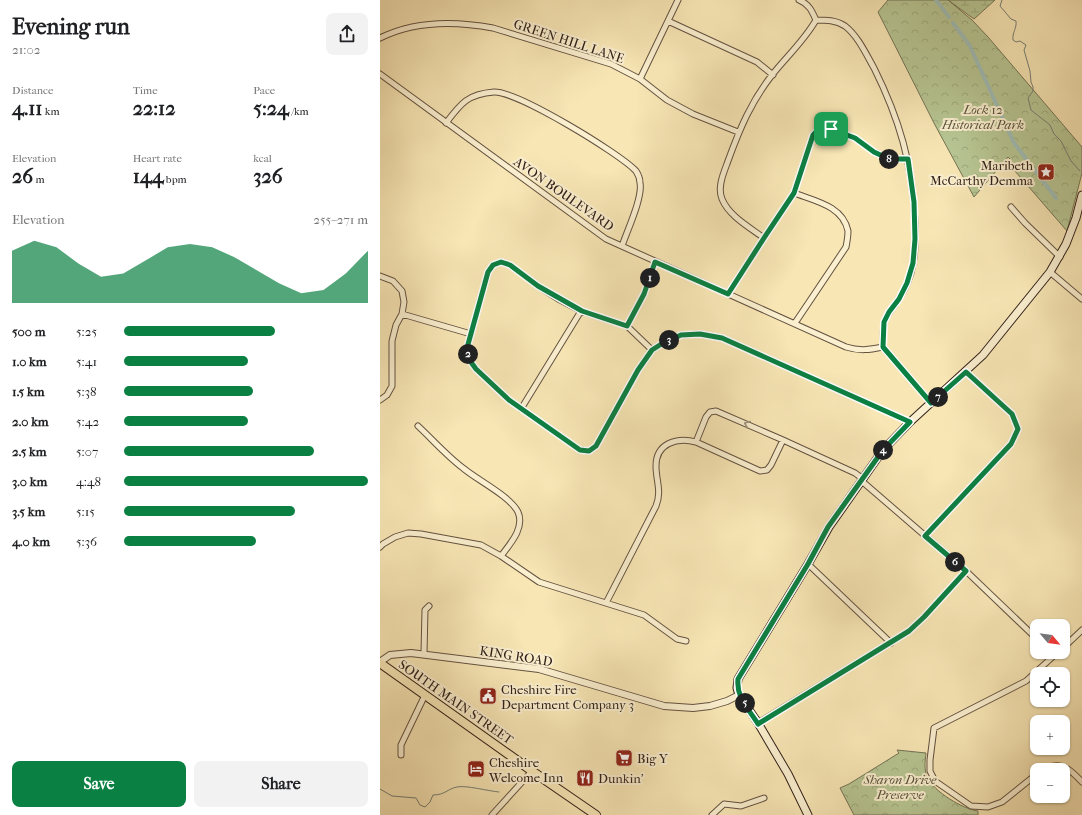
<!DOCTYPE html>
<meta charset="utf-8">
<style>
body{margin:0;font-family:"IM FELL French Canon",serif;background:#f2f2f2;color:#202124;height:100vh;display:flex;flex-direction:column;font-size:15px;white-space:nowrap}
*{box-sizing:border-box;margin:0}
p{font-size:13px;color:#757577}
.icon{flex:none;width:22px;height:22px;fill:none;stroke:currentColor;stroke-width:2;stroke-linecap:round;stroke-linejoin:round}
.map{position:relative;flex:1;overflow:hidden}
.details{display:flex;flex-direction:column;background:#fff;width:380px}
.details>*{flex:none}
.needle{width:26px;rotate:119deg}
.fabs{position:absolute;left:650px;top:619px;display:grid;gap:8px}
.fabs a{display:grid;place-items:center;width:40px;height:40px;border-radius:8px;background:#fff;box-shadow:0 1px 3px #0004;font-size:20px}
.pin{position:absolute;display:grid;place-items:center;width:34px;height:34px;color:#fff;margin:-17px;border-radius:8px;box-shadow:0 2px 6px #0006}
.km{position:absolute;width:20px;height:20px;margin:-10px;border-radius:50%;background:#222;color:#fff;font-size:11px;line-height:20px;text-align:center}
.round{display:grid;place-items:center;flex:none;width:42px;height:42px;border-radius:8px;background:#f2f2f2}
.summary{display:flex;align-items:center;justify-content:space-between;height:68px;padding:0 12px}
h1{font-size:22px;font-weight:800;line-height:30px}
.metrics{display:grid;grid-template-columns:repeat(3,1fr);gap:6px;height:68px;padding:4px 12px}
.metrics div{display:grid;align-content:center}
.metrics b{font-size:20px;font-weight:800}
.metrics small{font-size:11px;font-weight:400}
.metrics p{font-size:11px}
.chart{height:112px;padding:8px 12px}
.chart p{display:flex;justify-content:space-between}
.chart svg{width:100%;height:72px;margin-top:4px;fill:#0b8043;opacity:.7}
.primary-button{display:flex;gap:8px;margin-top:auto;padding:8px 12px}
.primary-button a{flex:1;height:46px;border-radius:8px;background:#0b8043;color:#fff;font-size:16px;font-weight:800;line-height:46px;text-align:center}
.primary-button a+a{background:#f2f2f2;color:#202124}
ul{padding:0 12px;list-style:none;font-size:13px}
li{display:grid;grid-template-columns:64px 48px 1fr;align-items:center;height:30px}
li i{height:10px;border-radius:5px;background:#0b8043}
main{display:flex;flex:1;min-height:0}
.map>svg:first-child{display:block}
.wetland{fill:url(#wetland-marsh);stroke:#747356}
.park{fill:url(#park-crowns);stroke:#747356}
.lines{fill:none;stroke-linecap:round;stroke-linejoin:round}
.stream{stroke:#747f77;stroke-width:1}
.canal{stroke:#a0beb6;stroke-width:4}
.minor-casing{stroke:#635240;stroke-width:7}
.tertiary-casing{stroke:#635240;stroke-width:8}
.secondary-casing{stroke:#312019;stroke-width:9}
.trunk-casing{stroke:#312019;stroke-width:10}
.minor{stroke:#faefcf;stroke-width:5}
.tertiary{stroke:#faefcf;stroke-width:6}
.secondary{stroke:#faefcf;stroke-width:7}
.trunk{stroke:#f8e6b5;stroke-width:8}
.oneway{stroke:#a0927d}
.route-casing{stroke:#fff;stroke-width:8}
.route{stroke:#0b8043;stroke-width:5}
.labels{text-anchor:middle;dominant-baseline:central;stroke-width:4;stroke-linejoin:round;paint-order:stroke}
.street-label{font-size:13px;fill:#312019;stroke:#faefcf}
.park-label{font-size:13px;font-style:italic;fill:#59523e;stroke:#faefcf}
.poi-label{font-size:13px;fill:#312019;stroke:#faefcf;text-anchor:start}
</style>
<main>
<section class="details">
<div class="summary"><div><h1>Evening run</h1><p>21:02</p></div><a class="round"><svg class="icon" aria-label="share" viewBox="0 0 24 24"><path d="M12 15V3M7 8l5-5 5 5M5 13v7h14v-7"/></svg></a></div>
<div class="metrics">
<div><p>Distance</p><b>4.11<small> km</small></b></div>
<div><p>Time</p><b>22:12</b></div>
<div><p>Pace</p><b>5:24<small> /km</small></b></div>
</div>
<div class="metrics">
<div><p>Elevation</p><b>26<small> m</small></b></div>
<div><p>Heart rate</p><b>144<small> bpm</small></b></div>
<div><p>kcal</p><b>326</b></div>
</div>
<div class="chart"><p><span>Elevation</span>255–271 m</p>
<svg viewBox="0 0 160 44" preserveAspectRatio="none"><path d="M0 44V12L10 6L20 10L30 20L40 28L50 26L60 18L70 10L80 8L90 10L100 16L110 24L120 32L130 38L140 36L150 26L160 12V44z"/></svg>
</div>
<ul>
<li><b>500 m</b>5:25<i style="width:62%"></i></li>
<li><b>1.0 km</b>5:41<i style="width:51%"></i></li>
<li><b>1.5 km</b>5:38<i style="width:53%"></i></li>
<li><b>2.0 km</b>5:42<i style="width:51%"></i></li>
<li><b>2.5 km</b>5:07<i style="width:78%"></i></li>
<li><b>3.0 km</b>4:48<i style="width:100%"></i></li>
<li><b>3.5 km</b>5:15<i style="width:70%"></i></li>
<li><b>4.0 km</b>5:36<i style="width:54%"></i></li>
</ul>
<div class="primary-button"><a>Save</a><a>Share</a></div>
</section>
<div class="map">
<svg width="702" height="815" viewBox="0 0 702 815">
<defs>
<pattern id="wetland-marsh" width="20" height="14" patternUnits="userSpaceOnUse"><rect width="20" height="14" fill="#b7c693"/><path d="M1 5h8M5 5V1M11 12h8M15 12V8" fill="none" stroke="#9eaa7e"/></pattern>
<pattern id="park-crowns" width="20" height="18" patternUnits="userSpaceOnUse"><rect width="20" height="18" fill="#b7c693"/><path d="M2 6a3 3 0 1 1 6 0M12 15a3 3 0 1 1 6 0" fill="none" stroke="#9eaa7e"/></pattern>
</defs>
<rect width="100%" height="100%" fill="#f8e6b5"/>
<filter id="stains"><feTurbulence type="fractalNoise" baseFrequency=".005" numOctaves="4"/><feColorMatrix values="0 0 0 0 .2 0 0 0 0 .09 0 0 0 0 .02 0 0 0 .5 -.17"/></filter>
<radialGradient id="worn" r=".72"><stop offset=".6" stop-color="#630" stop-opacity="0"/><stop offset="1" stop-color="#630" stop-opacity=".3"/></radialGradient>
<!-- wetland -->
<path class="wetland" d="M568,0H615L594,19Z"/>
<!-- park -->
<path class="park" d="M508,0H568L592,20L608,37L702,147V173L687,231L628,163L630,159L628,157L594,197L555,125L498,12Z
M517,750L546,753C545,762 544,769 547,777C554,792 583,809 598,811V815H474L460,788L469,784L519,753Z"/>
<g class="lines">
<!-- stream -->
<path class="stream" d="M622,0L620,6L631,19L636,21C637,28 632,33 633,40L636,42L640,41L646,45L644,50L650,71L651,82L653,87V91L648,98L651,110L670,125L674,134L681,141L691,161L700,171
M0,789L12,796L36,798L40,805L45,807L50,802L53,795C65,795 67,789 77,787C86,785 108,791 119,792"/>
<!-- canal -->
<path class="canal" d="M556,0L569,17
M573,23L590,46L634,143L676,198"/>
<defs>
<path id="minor" d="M436,20C446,20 456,20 465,26C478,36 486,54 494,68C519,118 533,165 535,222C535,235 536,250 533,264C531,276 525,290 518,300C514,307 508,313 505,320C502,328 504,339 503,347
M288,21L377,62L393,75
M0,38C34,21 76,21 113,28L231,64L260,79L287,100L313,114L358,132
M0,74L226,239L466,347C479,351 489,350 503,347L551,403
M260,79L298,0
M66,123C81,103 88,94 114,92C137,91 239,153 256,171C258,174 260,179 260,183C263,197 247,231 242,246
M414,193C435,201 463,206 468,231C468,236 467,242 466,247L415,323
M631,207L645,223L680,257
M384,238C369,227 349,216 342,199C337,187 344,172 348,161C360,128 371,102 392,75C407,56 424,41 436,20C432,11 429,4 419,0
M670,272L702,299
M0,276L13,281L22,291L24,302L22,314L16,325L12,341V386L7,395L0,400
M348,294L384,238L414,193L433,135L439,129H451L475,138L494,152L509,159H528
M22,314L91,334
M247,326L264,294L275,262
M272,350L247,326L201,311L180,300L158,286L130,265L121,262L113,265L108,272L87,348L88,358L96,369L129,400L200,450L209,451L216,446L258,370L272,350L283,343L301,335L320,334L342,338L530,422
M141,409L201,311
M38,426C53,440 67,456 83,468C97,480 130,496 138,512C145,528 130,544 121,556
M316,442L326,417L330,412L336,411L403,440L475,473L479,476L484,483L586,571L657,639
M545,536L631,444L638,429L632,414L586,372
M0,547L3,544L15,537L28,533L41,534L101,545L121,556L159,582L264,615L297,639L306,641
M428,564L511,643
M226,603L276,506C282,491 276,481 276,466C276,443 297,437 316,442L380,471L387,470L391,465L403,440
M683,648L702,630
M44,653L45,610L49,606
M378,723L529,631L544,617L586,571
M21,755V745L45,695
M663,770C681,760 690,769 702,782
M657,774L622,802L608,807L591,806L555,781L550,771V760L554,728L646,681L678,652
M112,815L152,771
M332,815L344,804L361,806L384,798"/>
<path id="tertiary" d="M0,662L10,655L31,653L159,669L284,706L313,708L330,706L347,701L359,695"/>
<path id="secondary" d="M428,815L408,774L378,723L359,695L357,688L358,679L428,564L449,527L503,450L530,422L603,355L670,272L686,244L696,218L702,195"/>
<path id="trunk" d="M0,663L152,771L216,815"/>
</defs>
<!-- minor casing -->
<use href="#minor" class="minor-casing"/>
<!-- tertiary casing -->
<use href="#tertiary" class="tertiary-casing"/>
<!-- secondary casing -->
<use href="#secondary" class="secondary-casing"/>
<!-- trunk casing -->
<use href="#trunk" class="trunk-casing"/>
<!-- minor -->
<use href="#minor" class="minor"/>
<!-- tertiary -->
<use href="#tertiary" class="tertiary"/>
<!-- secondary -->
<use href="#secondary" class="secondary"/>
<!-- trunk -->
<use href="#trunk" class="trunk"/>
</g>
<!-- one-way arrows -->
<defs><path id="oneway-chevron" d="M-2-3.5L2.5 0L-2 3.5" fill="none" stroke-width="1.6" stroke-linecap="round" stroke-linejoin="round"/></defs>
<use class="oneway" href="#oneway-chevron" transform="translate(367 424) rotate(-157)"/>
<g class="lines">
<defs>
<path id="route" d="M439,129H451L475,138L494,152L509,159H528L534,202L535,239L533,263L527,283L519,299L509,312L504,322L503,347L551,403L586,372L632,414L638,429L631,444L545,536L586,571L544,617L529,631L378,724C369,709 356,698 358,679L428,564L448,527L503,450L530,422L342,338L320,334L301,335L283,343L272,350L258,370L216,446L209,451L200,450L129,400L96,369L88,358L87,348L108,272L113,265L121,262L130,265L158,286L202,311L247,326L264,294L275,262L348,294L384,238L414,193L433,135Z"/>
</defs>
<!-- route casing -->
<use href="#route" class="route-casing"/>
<!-- route -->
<use href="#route" class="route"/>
</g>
<!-- icons -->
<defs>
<symbol id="sight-square" viewBox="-11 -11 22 22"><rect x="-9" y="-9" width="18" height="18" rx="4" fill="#8f2418" stroke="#faefcf"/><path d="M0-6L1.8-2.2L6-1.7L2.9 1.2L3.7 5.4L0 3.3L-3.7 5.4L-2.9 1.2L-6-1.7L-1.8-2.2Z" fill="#fff"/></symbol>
<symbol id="civic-square" viewBox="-11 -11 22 22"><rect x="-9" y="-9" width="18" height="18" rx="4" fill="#8f2418" stroke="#faefcf"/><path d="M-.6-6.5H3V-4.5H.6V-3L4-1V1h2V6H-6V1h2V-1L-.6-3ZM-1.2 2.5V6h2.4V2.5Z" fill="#fff"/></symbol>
<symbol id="supermarket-square" viewBox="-11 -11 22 22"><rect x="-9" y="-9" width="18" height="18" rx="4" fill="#8f2418" stroke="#faefcf"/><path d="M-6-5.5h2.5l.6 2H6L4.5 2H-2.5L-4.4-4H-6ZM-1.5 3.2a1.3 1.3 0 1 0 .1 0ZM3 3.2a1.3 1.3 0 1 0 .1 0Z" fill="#fff"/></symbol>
<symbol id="hotel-square" viewBox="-11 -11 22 22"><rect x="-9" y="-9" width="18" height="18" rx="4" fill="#8f2418" stroke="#faefcf"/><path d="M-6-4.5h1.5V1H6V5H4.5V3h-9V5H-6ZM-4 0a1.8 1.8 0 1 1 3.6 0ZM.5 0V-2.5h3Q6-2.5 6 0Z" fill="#fff"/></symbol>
<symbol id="restaurant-square" viewBox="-11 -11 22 22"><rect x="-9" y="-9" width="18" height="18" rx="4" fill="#8f2418" stroke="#faefcf"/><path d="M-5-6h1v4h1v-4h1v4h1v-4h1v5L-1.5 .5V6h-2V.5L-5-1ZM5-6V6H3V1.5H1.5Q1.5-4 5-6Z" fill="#fff"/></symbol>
</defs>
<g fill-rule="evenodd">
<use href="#sight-square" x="656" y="162" width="20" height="20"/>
<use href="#civic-square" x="98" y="686" width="20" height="20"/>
<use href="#supermarket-square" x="234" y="748" width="20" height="20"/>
<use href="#hotel-square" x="86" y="759" width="20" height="20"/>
<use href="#restaurant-square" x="195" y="768" width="20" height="20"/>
</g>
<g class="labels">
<!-- street labels -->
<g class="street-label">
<text transform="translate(189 41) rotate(18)">GREEN HILL LANE</text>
<text transform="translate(184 194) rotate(35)">AVON BOULEVARD</text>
<text transform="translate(136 656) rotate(9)">KING ROAD</text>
<text transform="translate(76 702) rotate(35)">SOUTH MAIN STREET</text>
</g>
<!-- park labels -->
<g class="park-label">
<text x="603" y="109">Lock 12<tspan x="603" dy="15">Historical Park</tspan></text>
<text x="520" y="779">Sharon Drive<tspan x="520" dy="15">Preserve</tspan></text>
</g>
<!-- poi labels -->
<g class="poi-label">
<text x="653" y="165" text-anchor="end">Maribeth<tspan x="653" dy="15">McCarthy Demma</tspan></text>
<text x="121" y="689">Cheshire Fire<tspan x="121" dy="15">Department Company 3</tspan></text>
<text x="257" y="758">Big Y</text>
<text x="109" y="762">Cheshire<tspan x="109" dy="15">Welcome Inn</tspan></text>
<text x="218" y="778">Dunkin'</text>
</g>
</g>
<rect width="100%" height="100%" filter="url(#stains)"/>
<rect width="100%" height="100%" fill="url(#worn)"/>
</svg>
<div class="fabs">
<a><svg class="needle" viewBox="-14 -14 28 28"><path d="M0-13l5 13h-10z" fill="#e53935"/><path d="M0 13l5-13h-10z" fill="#757577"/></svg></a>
<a><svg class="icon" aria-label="locate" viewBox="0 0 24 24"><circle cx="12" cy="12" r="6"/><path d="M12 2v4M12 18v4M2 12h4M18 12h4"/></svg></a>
<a>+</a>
<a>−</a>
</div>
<div class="pin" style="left:451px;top:129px;background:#1e9e55"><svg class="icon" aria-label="arrive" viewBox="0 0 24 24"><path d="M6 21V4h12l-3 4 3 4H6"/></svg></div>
<b class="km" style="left:270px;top:278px">1</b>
<b class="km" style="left:88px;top:354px">2</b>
<b class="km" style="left:289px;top:340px">3</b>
<b class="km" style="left:503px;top:450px">4</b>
<b class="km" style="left:365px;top:703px">5</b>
<b class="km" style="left:575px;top:562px">6</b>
<b class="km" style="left:558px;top:397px">7</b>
<b class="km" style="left:509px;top:159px">8</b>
</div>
</main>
